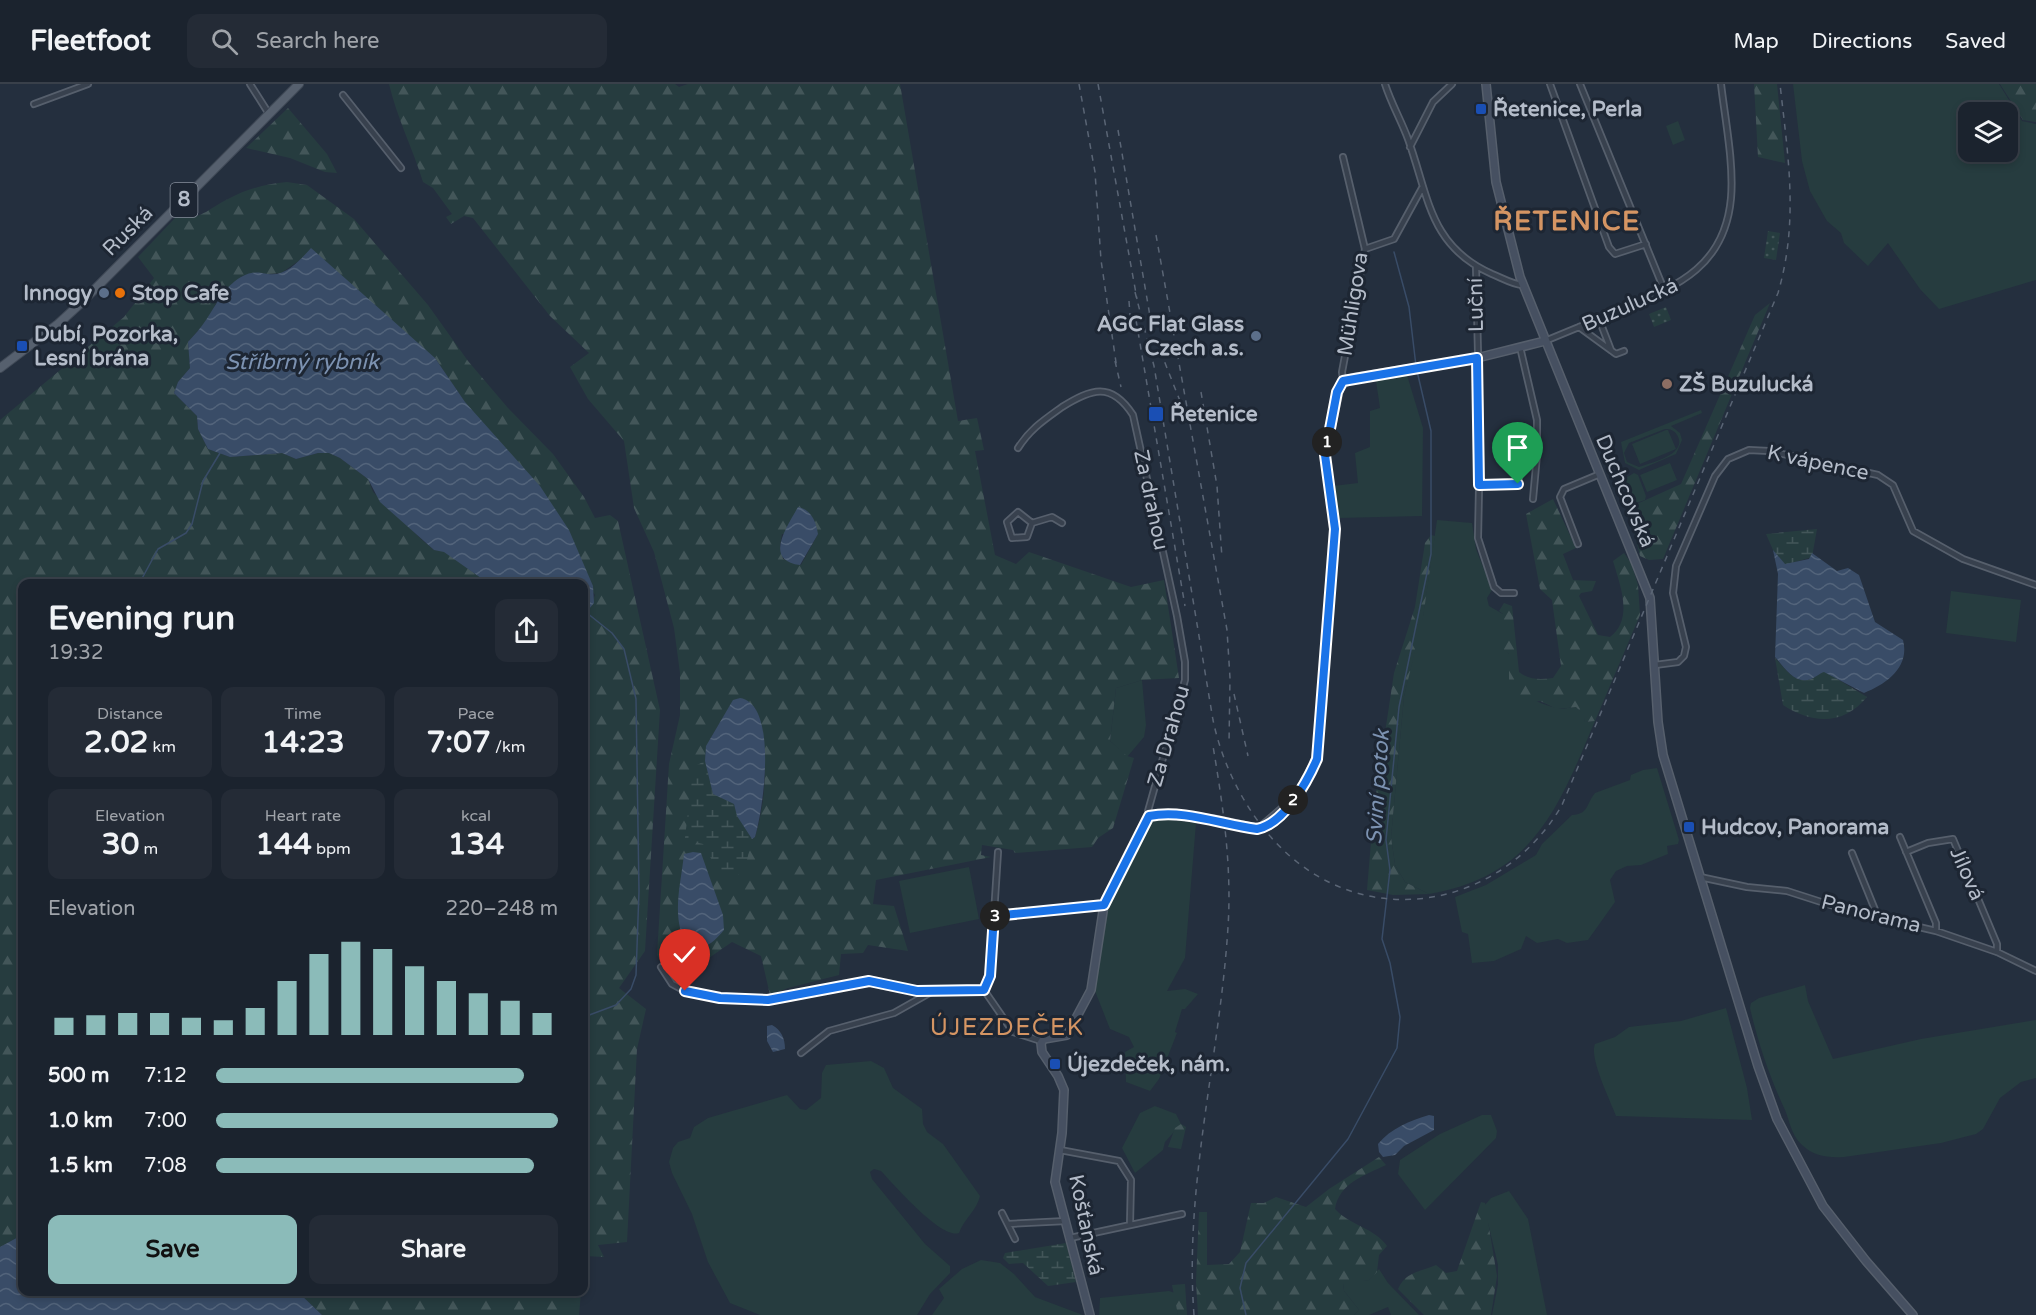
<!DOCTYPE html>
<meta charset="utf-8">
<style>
body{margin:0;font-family:"Varela Round",sans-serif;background:#242b36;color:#f1f3f6;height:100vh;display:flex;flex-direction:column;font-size:22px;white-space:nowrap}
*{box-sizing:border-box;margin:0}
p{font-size:20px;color:#a0a4aa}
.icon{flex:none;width:33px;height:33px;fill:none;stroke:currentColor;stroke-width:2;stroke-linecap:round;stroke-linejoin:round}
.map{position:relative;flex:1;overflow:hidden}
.side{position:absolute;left:18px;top:495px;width:570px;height:717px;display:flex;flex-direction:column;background:#1b232e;border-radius:12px;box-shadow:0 3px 9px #0003,0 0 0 2px #39404a}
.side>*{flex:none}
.tools{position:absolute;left:1958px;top:18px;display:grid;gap:12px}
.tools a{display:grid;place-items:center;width:60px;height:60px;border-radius:12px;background:#1b232e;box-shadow:0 3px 9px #0003,0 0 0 2px #39404a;font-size:30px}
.pin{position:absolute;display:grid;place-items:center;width:51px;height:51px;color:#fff;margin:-62px -26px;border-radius:50% 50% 50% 0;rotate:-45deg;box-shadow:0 0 6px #0007}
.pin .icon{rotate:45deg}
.km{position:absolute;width:30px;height:30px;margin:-15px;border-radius:50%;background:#222;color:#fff;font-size:16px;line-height:30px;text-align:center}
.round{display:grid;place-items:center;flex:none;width:63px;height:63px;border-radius:12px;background:#242b36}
.summary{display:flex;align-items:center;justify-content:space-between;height:102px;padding:0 30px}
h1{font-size:33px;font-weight:700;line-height:45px}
.metrics{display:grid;grid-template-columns:repeat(3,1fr);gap:9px;height:102px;padding:6px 30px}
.metrics div{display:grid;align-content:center;border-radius:12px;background:#242b36;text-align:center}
.metrics b{font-size:30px;font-weight:700}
.metrics small{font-size:16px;font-weight:400}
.metrics p{font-size:16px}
.chart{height:168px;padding:12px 30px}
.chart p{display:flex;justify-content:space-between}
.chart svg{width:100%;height:108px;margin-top:6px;stroke:#8bbbb9;stroke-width:6}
.button{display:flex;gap:12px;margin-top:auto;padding:12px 30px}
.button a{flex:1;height:69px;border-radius:12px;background:#8bbbb9;color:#111;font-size:24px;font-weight:700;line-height:69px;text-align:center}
.button a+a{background:#242b36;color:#f1f3f6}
ul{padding:0 30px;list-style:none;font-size:20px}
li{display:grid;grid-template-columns:96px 72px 1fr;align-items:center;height:45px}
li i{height:15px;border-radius:8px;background:#8bbbb9}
header{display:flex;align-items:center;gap:36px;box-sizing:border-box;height:84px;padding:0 30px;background:#1b232e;border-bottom:2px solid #39404a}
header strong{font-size:28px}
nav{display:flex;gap:33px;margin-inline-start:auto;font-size:21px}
.search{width:420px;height:54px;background:#242b36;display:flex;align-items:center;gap:15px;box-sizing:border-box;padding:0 21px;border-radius:12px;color:#a0a4aa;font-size:22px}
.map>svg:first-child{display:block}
.green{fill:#263c3f;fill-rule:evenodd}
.forest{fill:url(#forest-firs);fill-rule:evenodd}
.wetland{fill:url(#wetland-marsh)}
.park{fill:url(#park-dots)}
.water{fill:url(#water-waves)}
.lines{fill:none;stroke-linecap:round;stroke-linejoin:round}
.stream{stroke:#394c67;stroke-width:1.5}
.street-casing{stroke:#565f6c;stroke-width:8}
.secondary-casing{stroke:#565f6c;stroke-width:10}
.primary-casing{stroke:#414a57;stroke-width:10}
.street{stroke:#38414e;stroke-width:4.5}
.secondary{stroke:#465061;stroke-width:7}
.primary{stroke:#56606e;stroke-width:8}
.rail{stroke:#5a6575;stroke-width:1.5;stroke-dasharray:6 6;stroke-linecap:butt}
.route-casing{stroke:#fff;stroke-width:12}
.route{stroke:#1a73e8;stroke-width:8}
.transit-dot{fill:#1a4fb4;stroke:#1d2633;stroke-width:2}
.service-dot{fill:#5c6f8a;stroke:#1d2633;stroke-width:2}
.food-dot{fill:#e8710a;stroke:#1d2633;stroke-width:2}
.education-dot{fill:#8d6e63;stroke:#1d2633;stroke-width:2}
.labels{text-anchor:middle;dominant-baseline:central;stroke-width:6;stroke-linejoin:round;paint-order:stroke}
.shield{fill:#1d2633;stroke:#878f9c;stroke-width:1.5}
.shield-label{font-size:20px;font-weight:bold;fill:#b4bcc9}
.poi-label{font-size:21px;font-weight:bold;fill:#b4bcc9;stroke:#1d2633;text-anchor:start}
.street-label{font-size:21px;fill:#b4bcc9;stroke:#1d2633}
.water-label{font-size:22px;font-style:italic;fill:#7c92b1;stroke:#1d2633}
.quarter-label{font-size:24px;letter-spacing:1.5px;fill:#d59563;stroke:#1d2633}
.district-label{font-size:27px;font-weight:bold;letter-spacing:1.5px;fill:#d59563;stroke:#1d2633}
</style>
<header>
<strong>Fleetfoot</strong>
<div class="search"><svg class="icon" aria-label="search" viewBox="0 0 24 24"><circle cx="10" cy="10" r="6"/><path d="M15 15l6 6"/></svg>Search here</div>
<nav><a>Map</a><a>Directions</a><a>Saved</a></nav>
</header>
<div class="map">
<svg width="2036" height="1231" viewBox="0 0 2036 1231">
<defs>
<pattern id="forest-firs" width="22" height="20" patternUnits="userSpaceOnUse" patternTransform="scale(1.5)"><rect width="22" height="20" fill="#263c3f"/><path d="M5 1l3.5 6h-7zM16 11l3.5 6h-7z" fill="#435659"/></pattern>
<pattern id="wetland-marsh" width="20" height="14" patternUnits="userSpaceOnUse" patternTransform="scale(1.5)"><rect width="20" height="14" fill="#263c3f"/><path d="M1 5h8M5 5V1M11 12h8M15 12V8" fill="none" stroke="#435659"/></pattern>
<pattern id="park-dots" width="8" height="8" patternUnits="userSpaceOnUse" patternTransform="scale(1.5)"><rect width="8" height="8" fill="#263c3f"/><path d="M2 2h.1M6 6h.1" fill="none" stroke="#435659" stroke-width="1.8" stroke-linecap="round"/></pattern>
<pattern id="water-waves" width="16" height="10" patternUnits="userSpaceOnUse" patternTransform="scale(1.5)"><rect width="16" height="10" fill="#394c67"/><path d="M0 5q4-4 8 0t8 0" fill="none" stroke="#53647b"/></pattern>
</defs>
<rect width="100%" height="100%" fill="#242f3e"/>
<!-- green -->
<path class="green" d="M1793,0H1999L2022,37L2036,40V196L1939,225L1920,205L1888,159L1868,182L1844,159L1841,149L1827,137L1810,107L1802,77ZM1968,28H2007V68H1968Z
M1678,37L1685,56L1673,61L1666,42Z
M1407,291L1423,344L1422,432L1338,434L1333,402L1358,399L1355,369L1370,363V327L1380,324L1376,297Z
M1701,326L1702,329L1671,342L1680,349L1682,356L1676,370L1639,386L1625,379L1621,358ZM1665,345C1670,345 1674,346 1677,351C1689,370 1651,379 1639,383L1627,378L1624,369L1629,359Z
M1666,346H1668L1676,365L1640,380L1632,360Z
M1670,379L1677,396L1647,408L1640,391Z
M1634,389L1638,391L1646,412L1645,416L1636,419L1633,417L1624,395Z
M1437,436L1472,439L1476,465L1492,506L1487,514L1489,522L1503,530V564L1509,570V603C1524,612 1540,620 1557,624C1562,626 1570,623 1576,623L1584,630L1585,638L1595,637C1558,725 1533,792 1429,810L1405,798L1395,781L1391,753L1404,612L1423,532Z
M1951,507L2021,516L2016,558L1946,549Z
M1142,596L1146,641L1144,653L1127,673L1110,657L1116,604Z
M1657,684L1679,756L1678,760L1667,762L1668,770L1641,781L1627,782L1616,787L1610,796L1615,818L1588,856L1567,859L1558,855L1537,859L1526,852L1521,865L1494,877L1472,879L1468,850L1462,848L1455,813L1486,801L1536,771L1542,760L1572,731C1589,730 1586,720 1595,709L1630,696L1631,691L1643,686Z
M1161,734L1196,739L1185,874L1167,907L1185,905L1198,910L1185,925H1182L1175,948L1177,949L1159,995L1150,1007L1126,998L1125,968L1134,963L1129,953L1110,945L1095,907L1108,821L1150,739Z
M969,783L979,835L910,849L899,797Z
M1805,901L1808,917L1833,975L1921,955L2036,936V994L2021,998L2000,1014L1983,1045L1976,1050L1941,1059L1844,1073C1827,1074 1813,1072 1801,1060C1791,1050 1790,1038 1785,1026C1770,994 1758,959 1750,924L1751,919L1759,914Z
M1726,924L1747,1004L1752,1036L1616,1032C1610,1016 1589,974 1595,960L1615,953L1629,943L1681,937Z
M871,977L884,984L893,1004L922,1025L923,1040L927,1048L943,1060L980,1112C977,1126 964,1135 959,1149C942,1156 894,1101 881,1087L874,1085L870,1088L872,1095L925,1160L950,1182V1189L930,1210L917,1231H760L730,1219L708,1178L692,1130L672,1089L669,1078L673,1064L678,1058L690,1054L694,1043L708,1034L787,1011L800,1025L806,1026L821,1014L822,989L826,981Z
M1155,1022L1176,1030L1181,1040L1165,1058L1163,1066L1135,1089L1122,1064L1140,1029Z
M1482,1031H1491L1497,1047L1496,1054L1425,1126L1398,1090L1400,1076L1440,1050Z
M1509,1107L1528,1135L1547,1231H1492L1498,1200V1181L1484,1122L1491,1114Z
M981,1176L1000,1179L1014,1190L1035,1213L1083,1231H932L944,1214L939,1205L962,1185Z
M1379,1185L1388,1199L1419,1231H1391L1388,1223L1369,1231H1354L1359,1226L1344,1207L1343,1200L1346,1198L1369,1196Z
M1169,1207L1175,1209L1178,1231H1099L1100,1214Z"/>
<!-- forest -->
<path class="forest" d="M389,0H675L679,3L688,0H900L958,337L977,334L984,366L975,367L995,471L1016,480L1029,468L1131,503L1164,496L1179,594L1142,596L1116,604L1110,657L1127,672L1134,674L1113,744L1098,754L1092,763L1015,769L1013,766L982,761L981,771L991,773L876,796L873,820L894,822L908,867L868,861L863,869L841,870L839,891L788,904L770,911L761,872L732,858L674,898L657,871L669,680L680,631V589L674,544L654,468L634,424L624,357L588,315L570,283L589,269L550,232L473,134L464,132L451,140L446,133L452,130L433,104L423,98C413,65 397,34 389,0ZM782,450H818L801,481L783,475L780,461ZM740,614L755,624C768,667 768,710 755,753L752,755L710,655L733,617Z
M1754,0H1777L1785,79L1758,73Z
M2000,0H2036V38L2023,36Z
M288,24L327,70L337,89L325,88L290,74L246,64Z
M287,98L307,101L354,135L428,221L468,277L508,324L553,370L584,413L595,434L610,431L618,437L660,626L645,867L619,904L646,925L637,965L627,1158L598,1161L604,1173L585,1172L584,1187V531L587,529L595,511L435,274L300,176L281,189L242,192L218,215L208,235L188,258L190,284L178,298L174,309L197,332L198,345L208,365L230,373L282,369L296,375L318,369H329L340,374L368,395L373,408L422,456L434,466L444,467L488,499L22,500V1151L0,1163V336L124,233L154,194L138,173L176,133C202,136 206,126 228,115C247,105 265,100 287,98Z
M1770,219L1663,475L1649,476L1640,472L1628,424L1681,400L1755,231Z
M1553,415L1576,464L1563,470L1573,496L1596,497L1592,507L1581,509L1579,512L1598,551L1610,553C1634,535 1620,501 1613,477L1624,469L1631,479L1638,501L1640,531L1595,637L1585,638L1583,630L1576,623L1557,625L1540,617L1519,621L1509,603V570L1503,565V530L1499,527L1504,519L1512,522L1519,588C1529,596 1540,596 1553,594L1561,582L1552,516L1540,505L1526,430Z
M1431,451L1435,452L1422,540L1404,612L1391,753L1395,781L1405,798L1429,810L1393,811L1367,806L1374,722L1394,589L1415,523L1425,459Z
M1181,1040L1186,1043L1181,1065L1168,1063L1175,1044Z
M1379,1073L1386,1081C1365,1091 1339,1099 1335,1125C1349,1141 1375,1144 1387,1162L1379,1171L1377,1188L1369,1196L1343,1200L1344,1207L1359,1226L1354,1231H1198L1196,1198L1199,1128H1207V1181L1229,1180L1240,1168L1251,1119H1264L1276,1113L1306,1123L1329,1105Z
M1481,1118L1485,1119L1497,1192L1491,1231H1424L1398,1205C1406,1187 1421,1188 1436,1181L1446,1189L1457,1187Z
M1185,1200L1187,1231H1178L1172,1201Z
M298,1208H581L579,1231H322Z"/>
<!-- wetland -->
<path class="wetland" d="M1817,445L1812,473L1785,481L1773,466L1766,450Z
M1775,574C1785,584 1795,601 1811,595C1816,593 1820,589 1824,587L1867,613C1843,642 1812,640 1783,621Z
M705,677L713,710L734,720L752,755L746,780L736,794L718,787L703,760L694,758L684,763L693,683Z
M1066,1159L1076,1198L1048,1202L1023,1179L1009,1180L1003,1174L1005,1169Z"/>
<!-- park -->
<path class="park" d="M1768,147L1780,149L1776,176L1764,174Z
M1666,223L1671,236L1654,243L1649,230Z"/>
<!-- water -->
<path class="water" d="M311,164L435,274L465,318L540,402L569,446L593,502L594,519L584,531V500L488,499L444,468L434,466L380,418L368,395L340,374L329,369H318L296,375L282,369L230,373L208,365L198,345L197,332L174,309L178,298L190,284L188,258C194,251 201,244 206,236C217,220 223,204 241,193C251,187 258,188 268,190C286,193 300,176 311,164Z
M798,423C812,426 816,438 818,450L800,481C763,476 787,443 798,423Z
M1773,466L1785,480L1809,475L1812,469L1837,487L1848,484L1859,491L1875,538L1903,556C1910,583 1887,600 1864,609L1824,588C1820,589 1816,593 1811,595C1795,601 1785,584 1775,573L1778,490Z
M740,614C779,620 763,727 755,753L752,755L737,732L734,720L713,710L705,677L706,662L733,616Z
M693,768L701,769L723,831L724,846C713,859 706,866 688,862C670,836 681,800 684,770Z
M772,941C781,946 785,954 785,965L773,968L767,957V942Z
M1429,1031L1434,1032V1046L1404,1062L1395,1071L1383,1073L1379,1068L1378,1060C1391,1044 1410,1037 1429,1031Z
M22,1151V1208H298L322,1231H0V1163Z"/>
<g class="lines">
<!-- stream -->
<path class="stream" d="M1394,168L1409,223L1416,282
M139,500L158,465L186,449L192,440L203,397L220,369
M584,933L616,921L631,905L636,891L639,807L636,615L624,565L612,549L587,529
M1246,1231L1240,1204L1246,1179L1348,1055L1397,964L1400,933L1390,879L1382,855L1390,786L1386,756L1399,623L1431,470V347L1417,287"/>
<defs>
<path id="street" d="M250,0L269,30
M1385,0C1391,19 1401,36 1408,55C1429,113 1429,162 1492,190C1502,194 1512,200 1522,201
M1550,0L1609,163L1615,170L1646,160
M1580,0L1665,208
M343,11L401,84
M34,20L88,0
M1410,63L1433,18L1452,0
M1343,73L1365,165L1342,288L1343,297
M1365,165L1394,155L1422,104
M1476,183L1480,355L1478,454L1494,503L1501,509H1514
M1599,235L1611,266
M1579,243L1616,270L1624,267
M1545,257C1572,246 1598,235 1625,224C1680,201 1725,181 1731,114C1734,79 1725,35 1721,0
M1018,364C1030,345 1044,336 1062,323C1091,305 1111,297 1133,331L1177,532L1185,578V596L1148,727L1149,732
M1479,401L1518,400C1521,384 1519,372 1537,371V336L1520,263
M1533,415L1537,371
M1032,439L1027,453L1012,454L1007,438L1018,428L1032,439L1052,433L1062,439
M1578,460L1560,413L1564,405L1600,390
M1655,581L1678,578L1684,572L1686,563L1673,509L1676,482L1715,392L1728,375L1749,366L1769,367L1878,391L1893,401L1913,447L1963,475L2036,501
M1900,753L1936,839V847
M998,768L990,892L984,906L1013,948L1041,957
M1906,768L1928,759L1953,755L1997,860V868
M1852,769L1878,833
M1700,793L1747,803L1787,807L1846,826L1936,847L1997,868L2036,887
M994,832L1104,821
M661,883L672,900L685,907L720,914H787L869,897L917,907L984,906
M801,969L829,947L894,929L933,907
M1060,1066L1119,1077L1131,1096L1130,1140
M1002,1129L1015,1155
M1008,1140L1066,1137
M1070,1154L1182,1130"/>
<path id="secondary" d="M1486,0L1496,98L1520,193L1650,514L1658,638L1663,671L1758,982L1777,1035L1823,1122L1866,1177L1913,1231
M1090,1231L1055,1098L1062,1049L1064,1006L1058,992L1042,968L1041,959L1044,955L1067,951L1091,906L1104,821L1149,732L1160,730L1212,735L1259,745L1296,713L1317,675L1335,445L1325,371L1340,301L1353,294L1477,274L1545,257"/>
<path id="primary" d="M0,284L58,240L81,219L299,0"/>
</defs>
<!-- street casing -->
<use href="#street" class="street-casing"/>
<!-- secondary casing -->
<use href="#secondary" class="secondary-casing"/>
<!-- primary casing -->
<use href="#primary" class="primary-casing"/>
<!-- street -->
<use href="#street" class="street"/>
<!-- secondary -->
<use href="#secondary" class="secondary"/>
<!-- primary -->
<use href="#primary" class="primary"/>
<!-- rail -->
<path class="rail" d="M1079,0L1095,88L1101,176L1117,285
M1098,0L1137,215
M1118,46L1151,238
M1156,151L1227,546L1230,594L1229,660
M1135,208L1154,282L1213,636C1224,689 1254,744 1297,778C1386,848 1508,815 1562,721L1778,209C1799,137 1788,73 1780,0
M1129,217L1131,244
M1136,236L1185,522
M1156,256L1180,317
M1115,277L1121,303
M1201,308L1217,402L1222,474
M1234,610L1248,672
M1194,1231C1184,1101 1220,972 1228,843C1232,782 1223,722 1213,662"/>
</g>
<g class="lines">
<defs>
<path id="route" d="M685,907L720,914L768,916L869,897L917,907L984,906L990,892L994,832L1104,821L1149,732C1185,725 1222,741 1257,745C1284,740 1307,698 1317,675L1335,445L1325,371L1337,308L1343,297L1477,274L1479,401L1518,400"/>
</defs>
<!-- route casing -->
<use href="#route" class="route-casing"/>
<!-- route -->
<use href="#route" class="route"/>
</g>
<!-- markers -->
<g class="transit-dot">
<rect x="1475" y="19" width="12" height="12" rx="3"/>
<rect x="16" y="256" width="12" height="12" rx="3"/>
<rect x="1148" y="322" width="16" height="16" rx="3"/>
<rect x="1683" y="737" width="12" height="12" rx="3"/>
<rect x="1049" y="974" width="12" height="12" rx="3"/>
</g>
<g class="service-dot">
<circle cx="104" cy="209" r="6"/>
<circle cx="1256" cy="252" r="6"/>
</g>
<circle class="food-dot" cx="120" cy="209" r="6"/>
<circle class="education-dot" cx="1667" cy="300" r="6"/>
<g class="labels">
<!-- shield labels -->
<rect class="shield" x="170.5" y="99" width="27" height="34" rx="4.5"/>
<g class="shield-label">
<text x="184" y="116">8</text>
</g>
<!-- poi labels -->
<g class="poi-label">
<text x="1493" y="25">Řetenice, Perla</text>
<text x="92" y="209" text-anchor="end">Innogy</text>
<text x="132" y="209">Stop Cafe</text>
<text x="1244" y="240" text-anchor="end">AGC Flat Glass<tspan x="1244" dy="24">Czech a.s.</tspan></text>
<text x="34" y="250">Dubí, Pozorka,<tspan x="34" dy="24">Lesní brána</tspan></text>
<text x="1679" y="300">ZŠ Buzulucká</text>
<text x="1170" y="330">Řetenice</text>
<text x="1701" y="743">Hudcov, Panorama</text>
<text x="1067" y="980">Újezdeček, nám.</text>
</g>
<!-- street labels -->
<g class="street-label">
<text transform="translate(128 147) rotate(-45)">Ruská</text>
<text transform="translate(1353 220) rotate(-81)">Mühligova</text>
<text transform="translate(1476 221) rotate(-91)">Luční</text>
<text transform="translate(1630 221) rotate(-24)">Buzulucká</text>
<text transform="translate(1818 379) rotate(12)">K vápence</text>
<text transform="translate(1625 407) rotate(67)">Duchcovská</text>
<text transform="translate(1151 416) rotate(78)">Za drahou</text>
<text transform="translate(1169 652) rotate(-74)">Za Drahou</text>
<text transform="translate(1967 790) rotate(66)">Jílová</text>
<text transform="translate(1871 830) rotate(14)">Panorama</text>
<text transform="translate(1086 1141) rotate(78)">Košťanská</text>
</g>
<!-- water labels -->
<g class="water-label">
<text x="302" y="278">Stříbrný rybník</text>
<text transform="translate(1378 703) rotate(-86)">Sviní potok</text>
</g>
<!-- quarter labels -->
<g class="quarter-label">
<text x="1007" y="943">ÚJEZDEČEK</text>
</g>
<!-- district labels -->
<g class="district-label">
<text x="1567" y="137">ŘETENICE</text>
</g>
</g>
</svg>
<div class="tools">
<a><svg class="icon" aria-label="layers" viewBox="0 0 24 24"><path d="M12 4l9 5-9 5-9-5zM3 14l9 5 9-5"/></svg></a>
</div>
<div class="pin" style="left:1518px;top:400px;background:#1e9e55"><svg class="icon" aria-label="arrive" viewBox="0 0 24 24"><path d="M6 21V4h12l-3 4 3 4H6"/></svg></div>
<div class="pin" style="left:685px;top:907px;background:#d93025"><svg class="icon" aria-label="check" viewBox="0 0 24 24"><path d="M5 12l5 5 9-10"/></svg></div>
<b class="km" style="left:1327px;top:358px">1</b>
<b class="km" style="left:1293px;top:716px">2</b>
<b class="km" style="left:995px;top:832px">3</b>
<section class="side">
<div class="summary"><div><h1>Evening run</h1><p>19:32</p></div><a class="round"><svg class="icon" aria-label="share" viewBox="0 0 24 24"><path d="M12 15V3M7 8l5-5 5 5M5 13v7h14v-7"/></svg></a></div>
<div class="metrics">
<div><p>Distance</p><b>2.02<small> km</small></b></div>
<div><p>Time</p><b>14:23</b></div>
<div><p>Pace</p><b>7:07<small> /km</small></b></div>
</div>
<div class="metrics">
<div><p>Elevation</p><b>30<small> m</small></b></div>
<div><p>Heart rate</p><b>144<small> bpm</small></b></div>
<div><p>kcal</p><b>134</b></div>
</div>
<div class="chart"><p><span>Elevation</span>220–248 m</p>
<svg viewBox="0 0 160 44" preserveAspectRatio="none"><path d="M5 44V37M15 44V36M25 44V35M35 44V35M45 44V37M55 44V38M65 44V33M75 44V22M85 44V11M95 44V6M105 44V9M115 44V16M125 44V22M135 44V27M145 44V30M155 44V35"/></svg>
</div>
<ul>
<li><b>500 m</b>7:12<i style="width:90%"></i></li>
<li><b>1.0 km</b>7:00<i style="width:100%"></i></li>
<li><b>1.5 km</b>7:08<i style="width:93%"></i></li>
</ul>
<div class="button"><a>Save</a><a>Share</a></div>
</section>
</div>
